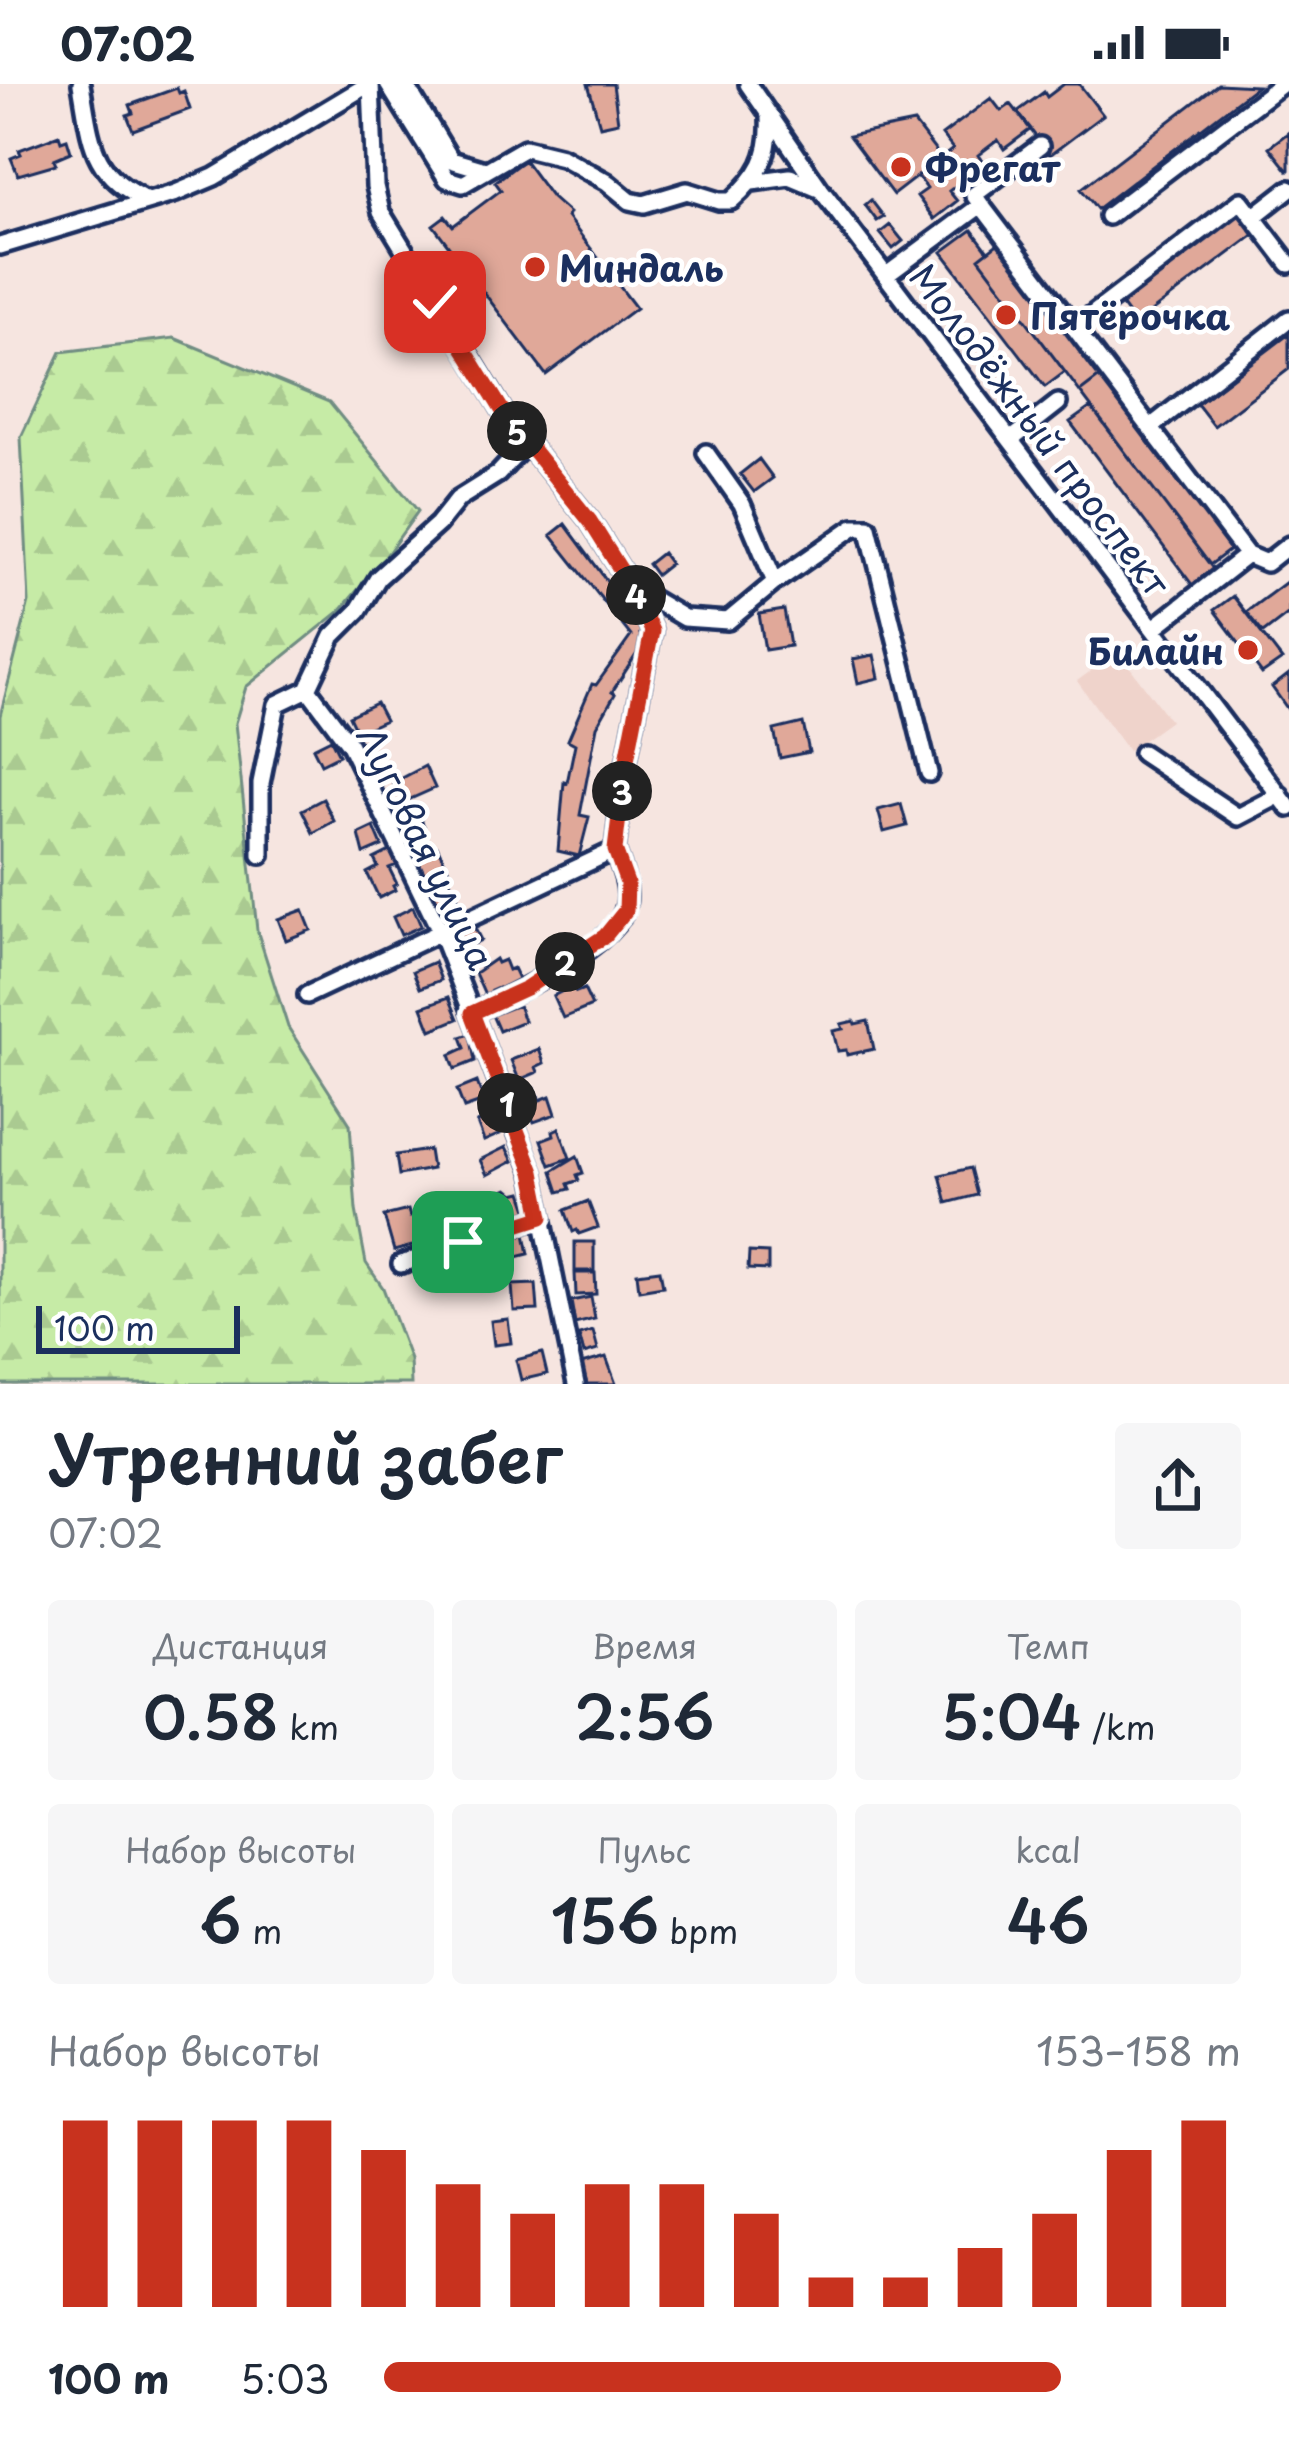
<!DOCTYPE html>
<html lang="ru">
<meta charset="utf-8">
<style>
body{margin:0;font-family:"Playpen Sans",sans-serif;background:#f6f6f7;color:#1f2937;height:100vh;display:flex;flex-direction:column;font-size:45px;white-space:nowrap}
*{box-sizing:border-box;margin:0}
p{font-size:39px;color:#747a83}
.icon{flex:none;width:66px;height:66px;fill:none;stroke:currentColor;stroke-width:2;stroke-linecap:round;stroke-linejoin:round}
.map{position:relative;height:1300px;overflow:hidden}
.details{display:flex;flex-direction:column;background:#fff;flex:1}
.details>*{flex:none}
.scale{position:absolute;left:36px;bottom:30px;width:204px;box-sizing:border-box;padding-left:12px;border:6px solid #1b2f5e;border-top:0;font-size:33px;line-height:42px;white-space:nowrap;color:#1b2f5e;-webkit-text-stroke:9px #fff;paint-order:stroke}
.pin{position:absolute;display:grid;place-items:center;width:102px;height:102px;color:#fff;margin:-51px;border-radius:24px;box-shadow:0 6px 18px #0006}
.km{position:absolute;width:60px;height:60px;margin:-30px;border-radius:50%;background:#222;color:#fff;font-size:33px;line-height:60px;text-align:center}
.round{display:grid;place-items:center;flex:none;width:126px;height:126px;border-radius:12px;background:#f6f6f7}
.summary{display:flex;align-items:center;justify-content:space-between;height:204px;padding:0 48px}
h1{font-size:66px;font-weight:600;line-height:90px}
.stats{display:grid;grid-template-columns:repeat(3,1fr);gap:18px;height:204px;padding:12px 48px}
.stats div{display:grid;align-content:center;border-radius:12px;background:#f6f6f7;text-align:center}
.stats b{font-size:60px;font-weight:600}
.stats small{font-size:33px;font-weight:400}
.stats p{font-size:33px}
.chart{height:336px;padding:24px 48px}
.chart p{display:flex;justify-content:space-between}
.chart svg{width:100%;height:216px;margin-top:12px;stroke:#c8321e;stroke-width:6}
ul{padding:0 48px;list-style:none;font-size:39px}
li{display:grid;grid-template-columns:192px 144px 1fr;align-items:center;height:90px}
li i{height:30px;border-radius:15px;background:#c8321e}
.status{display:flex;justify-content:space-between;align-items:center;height:84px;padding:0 60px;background:#fff;direction:ltr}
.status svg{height:33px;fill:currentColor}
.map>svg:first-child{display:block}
.built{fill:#efd3cb}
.forest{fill:url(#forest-firs);stroke:#708d82;stroke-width:3}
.building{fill:#e0a899;stroke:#1b2f5e;stroke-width:3}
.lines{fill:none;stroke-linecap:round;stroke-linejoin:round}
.minor-casing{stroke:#1b2f5e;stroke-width:24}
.minor{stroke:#fff;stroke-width:15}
.route-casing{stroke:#fff;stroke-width:24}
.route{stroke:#c8321e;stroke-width:15}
.poi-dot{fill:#c8321e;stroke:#fff;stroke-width:4.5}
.labels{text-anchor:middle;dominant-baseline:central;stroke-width:9;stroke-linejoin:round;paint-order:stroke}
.poi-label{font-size:36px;font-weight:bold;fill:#1b2f5e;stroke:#fff;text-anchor:start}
.street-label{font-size:36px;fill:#1b2f5e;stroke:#fff}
</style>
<div class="status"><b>07:02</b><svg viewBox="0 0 49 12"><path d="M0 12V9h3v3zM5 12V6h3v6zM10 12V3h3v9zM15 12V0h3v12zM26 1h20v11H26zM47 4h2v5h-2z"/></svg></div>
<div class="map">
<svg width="1289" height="1300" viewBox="0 0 1289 1300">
<defs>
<pattern id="forest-firs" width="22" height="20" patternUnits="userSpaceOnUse" patternTransform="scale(3)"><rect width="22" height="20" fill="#c6eba6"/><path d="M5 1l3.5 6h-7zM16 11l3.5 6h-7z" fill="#aaca91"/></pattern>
</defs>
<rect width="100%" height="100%" fill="#f6e5e0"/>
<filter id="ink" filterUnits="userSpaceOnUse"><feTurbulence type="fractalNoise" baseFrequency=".00833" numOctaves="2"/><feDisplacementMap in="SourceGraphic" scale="24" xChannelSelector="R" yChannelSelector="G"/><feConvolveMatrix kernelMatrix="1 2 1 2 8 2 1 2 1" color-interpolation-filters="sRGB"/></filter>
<g filter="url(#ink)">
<!-- built -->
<path class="built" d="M1118,567L1170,637L1128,667L1077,597Z"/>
<!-- forest -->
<path class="forest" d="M174,254L329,318L418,427L383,476L339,528L246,603L235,639L257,846L288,943L350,1040L356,1126L366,1179L383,1204L410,1276L411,1300H0V632L29,518L21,353L61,268Z"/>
<!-- building -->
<path class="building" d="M588,0H613L618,38L600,42Z
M1064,0H1079L1103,31L1050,71L1017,28L1044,8L1047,13Z
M1218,0L1257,2L1097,125L1081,105Z
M177,4L179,9L184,7L190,25L133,46L127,31L133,29L130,21Z
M991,14L1001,27L1011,20L1031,45L1004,65L998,56L978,71L984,80L949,107L957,117L934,135L917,112L927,105L918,92L953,65L942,51Z
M914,39L941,74L893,111L849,52Z
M1289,48V86L1288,87L1269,63Z
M59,51L61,57L67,55L71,68L54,75L56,80L18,91L11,74L21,70L19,66Z
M524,76L552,114L569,129L567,133L636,224L546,291L433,141L445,132L453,142L501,106L495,98Z
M871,116L884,133L877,137L865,121Z
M1238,128L1255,150L1135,240L1119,218Z
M890,141L903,157L893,165L880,149Z
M972,146L988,167L979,174L1065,288L1045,303L942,168Z
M1000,158L1101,292L1080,308L979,174Z
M1289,250V285L1214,342L1197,320Z
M1101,292L1231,465L1210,481L1080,308Z
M1091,323L1214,486L1193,502L1070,338Z
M759,375L773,394L754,408L740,390Z
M565,440L644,547L640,550L645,557L612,608L615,610L597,642L580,731L589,733L579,772L558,767L564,698L567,699L575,660L568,656L592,600L596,601L631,552L551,451Z
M662,469L670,480L656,491L648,480Z
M1289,496V529L1263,549L1246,528Z
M1233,512L1282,576L1262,590L1214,526Z
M784,526L790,562L765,566L759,530Z
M874,571L879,594L858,599L853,575Z
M1289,590V627L1272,603Z
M376,619L385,636L357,649L349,632Z
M803,639L809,668L780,674L774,646Z
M331,655L339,671L321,680L313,664Z
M425,682L435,704L408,716L403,706L398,709L393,699Z
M323,715L334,737L313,749L302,726Z
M901,720L907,742L884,748L878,726Z
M415,723L424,742L404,751L395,732Z
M374,743L382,762L364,770L359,750Z
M437,762L448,784L427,795L416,772Z
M390,767L397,781L389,784L397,800L393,802L395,806L379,814L367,789L378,783L374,775Z
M450,797L460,818L442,827L433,808Z
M413,823L421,842L401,851L393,833Z
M303,826L311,846L286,856L278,835Z
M470,835L481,856L461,866L453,848Z
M495,875L497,879L504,876L508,886L513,884L521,901L501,910L498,904L491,907L494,913L487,916L475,889Z
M434,878L441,896L420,904L413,887Z
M573,902L576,908L584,905L592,922L563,934L553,912Z
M449,913L458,935L431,946L422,923Z
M518,921L524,937L499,947L492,931Z
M854,937L855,940L868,937L874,965L847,971L846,966L838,967L833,947L843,945L841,940Z
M470,950L475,977L455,985L450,971L465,964L461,953Z
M539,965L544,979L536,983L538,988L519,996L511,976Z
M477,998L484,1017L464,1024L457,1006Z
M535,1004L540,1016L550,1012L556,1030L534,1038L520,1009Z
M494,1033L500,1050L484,1057L477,1039Z
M559,1044L570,1074L550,1081L541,1056L554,1051L553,1047Z
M506,1063L513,1077L487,1091L480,1076Z
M429,1066L432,1085L399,1091L396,1071Z
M577,1072L583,1089L577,1091L579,1096L568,1100L570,1105L559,1108L552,1087Z
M970,1084L977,1111L947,1119L940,1091Z
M508,1105L514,1110L522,1108L529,1128L506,1136L501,1108Z
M588,1117L598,1143L579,1150L577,1146L573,1148L565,1126Z
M408,1126L410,1133L431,1127L438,1155L394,1167L384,1132Z
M525,1150L529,1170L505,1176L500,1156Z
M575,1158H594V1187H575Z
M749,1168L768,1169V1186L748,1185Z
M444,1177L448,1199L424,1203L420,1181Z
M660,1186L663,1202L639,1206L637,1189Z
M575,1189H595L596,1210L576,1211Z
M536,1200L538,1226L514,1227L512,1201Z
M591,1213L595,1235L575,1240L571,1217Z
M508,1235L511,1259L494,1261L491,1237Z
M593,1247L598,1266L584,1270L579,1251Z
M542,1269L547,1290L521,1296L516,1276Z
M606,1273L616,1300H587L581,1280Z"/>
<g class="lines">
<defs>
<path id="minor" d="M81,0C91,57 90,90 148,117
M388,0L447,95L463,100L525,64L562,73L607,98L630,117L644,120L687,107L719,117H731C759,92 771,72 769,34
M405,0L451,76L485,86
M748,0L821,106L1289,724
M752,98L790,93L819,105
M981,121L1247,471L1266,479L1289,461
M1108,132L1282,0
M1253,133L1289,105
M0,162L176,109L214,93L369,0
M888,190L981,121L974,111L1040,62
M1076,243L1241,117L1289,180
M1152,342L1289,235
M1012,355L1058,319
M706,369L742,420L775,498
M635,505L684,534L728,537L775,498L854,443H868L929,689
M1154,544L1247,471
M308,605L350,661L440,847L472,929L533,1089L576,1300
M1142,669L1238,733L1280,711
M261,771V699L277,620L308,605L333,552L358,527L378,494L438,440L458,415L498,390L526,360
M307,911L615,766L624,691L652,547L632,504L590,437L507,334L381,128L375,102L371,0
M472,929C509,912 618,862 626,821C630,802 621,784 615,766
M401,1180L542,1133"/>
</defs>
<!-- minor casing -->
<use href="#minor" class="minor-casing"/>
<!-- minor -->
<use href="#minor" class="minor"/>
</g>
</g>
<g class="lines" filter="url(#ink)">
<defs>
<path id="route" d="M435,218L507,334L590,437L632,504L652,547L624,691L615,766L627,799L626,826L605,852L526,904L472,929L533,1088L542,1133L463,1158"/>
</defs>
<!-- route casing -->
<use href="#route" class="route-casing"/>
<!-- route -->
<use href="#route" class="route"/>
</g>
<!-- markers -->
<g class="poi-dot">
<circle cx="901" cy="83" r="12"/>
<circle cx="535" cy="183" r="12"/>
<circle cx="1006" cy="231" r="12"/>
<circle cx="1248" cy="566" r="12"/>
</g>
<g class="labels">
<!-- poi labels -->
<g class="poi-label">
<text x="925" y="83">Фрегат</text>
<text x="559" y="183">Миндаль</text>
<text x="1030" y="231">Пятёрочка</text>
<text x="1224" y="566" text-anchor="end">Билайн</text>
</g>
<!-- street labels -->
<g class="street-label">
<text transform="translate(1041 345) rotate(53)">Молодёжный проспект</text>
<text transform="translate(427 763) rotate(64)">Луговая улица</text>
</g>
</g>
</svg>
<div class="scale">100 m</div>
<div class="pin" style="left:463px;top:1158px;background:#1e9e55"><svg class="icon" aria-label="arrive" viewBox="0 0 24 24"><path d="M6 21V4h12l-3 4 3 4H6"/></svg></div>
<div class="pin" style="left:435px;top:218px;background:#d93025"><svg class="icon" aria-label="check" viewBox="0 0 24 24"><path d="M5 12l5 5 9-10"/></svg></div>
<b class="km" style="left:507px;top:1019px">1</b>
<b class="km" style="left:565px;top:878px">2</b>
<b class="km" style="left:622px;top:707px">3</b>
<b class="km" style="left:636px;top:511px">4</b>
<b class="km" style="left:517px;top:347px">5</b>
</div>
<section class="details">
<div class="summary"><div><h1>Утренний забег</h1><p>07:02</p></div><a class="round"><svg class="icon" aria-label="share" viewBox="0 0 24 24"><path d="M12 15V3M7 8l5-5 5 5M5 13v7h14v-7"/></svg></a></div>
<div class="stats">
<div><p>Дистанция</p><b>0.58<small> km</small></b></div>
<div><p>Время</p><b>2:56</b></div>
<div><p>Темп</p><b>5:04<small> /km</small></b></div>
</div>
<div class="stats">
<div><p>Набор высоты</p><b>6<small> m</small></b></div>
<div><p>Пульс</p><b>156<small> bpm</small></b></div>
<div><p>kcal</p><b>46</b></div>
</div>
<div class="chart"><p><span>Набор высоты</span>153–158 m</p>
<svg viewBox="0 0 160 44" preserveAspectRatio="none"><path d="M5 44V6M15 44V6M25 44V6M35 44V6M45 44V12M55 44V19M65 44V25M75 44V19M85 44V19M95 44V25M105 44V38M115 44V38M125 44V32M135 44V25M145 44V12M155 44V6"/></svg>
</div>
<ul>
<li><b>100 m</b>5:03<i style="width:79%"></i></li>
</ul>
</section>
